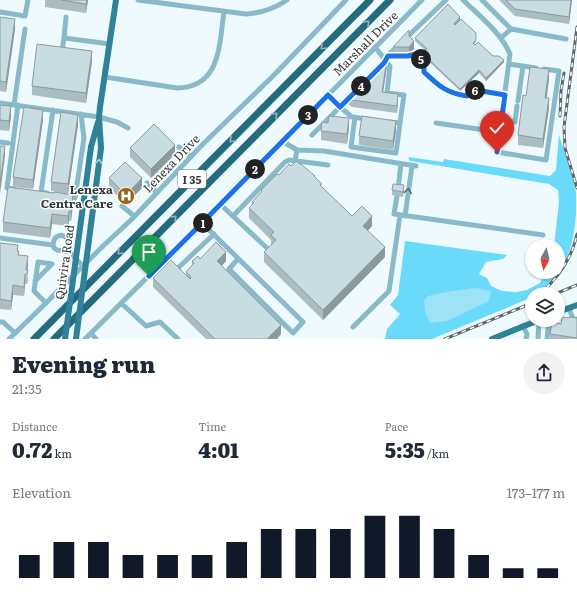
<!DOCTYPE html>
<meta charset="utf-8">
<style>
body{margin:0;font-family:Literata,serif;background:#f2f2f3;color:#1f2937;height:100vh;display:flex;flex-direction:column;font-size:15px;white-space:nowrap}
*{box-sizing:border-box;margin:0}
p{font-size:13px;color:#747a83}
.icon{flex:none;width:22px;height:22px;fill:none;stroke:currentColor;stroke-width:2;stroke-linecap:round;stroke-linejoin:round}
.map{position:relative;height:339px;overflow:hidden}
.side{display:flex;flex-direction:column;background:#fff;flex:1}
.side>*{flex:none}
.needle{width:26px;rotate:188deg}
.tools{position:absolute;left:525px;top:239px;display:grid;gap:8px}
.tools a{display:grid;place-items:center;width:40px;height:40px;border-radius:50%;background:#fff;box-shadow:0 1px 3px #0004;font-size:20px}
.pin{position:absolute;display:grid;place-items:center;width:34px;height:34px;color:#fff;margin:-41px -17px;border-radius:50% 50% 50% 0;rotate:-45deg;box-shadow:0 0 4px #0007}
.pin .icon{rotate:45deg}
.km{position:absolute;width:20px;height:20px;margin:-10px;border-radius:50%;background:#222;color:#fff;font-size:11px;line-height:20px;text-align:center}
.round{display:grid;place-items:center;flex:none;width:42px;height:42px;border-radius:21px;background:#f2f2f3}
.headline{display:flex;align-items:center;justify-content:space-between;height:68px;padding:0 12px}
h1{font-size:22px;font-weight:800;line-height:30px}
.metrics{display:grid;grid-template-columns:repeat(3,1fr);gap:6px;height:68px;padding:4px 12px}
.metrics div{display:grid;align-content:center}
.metrics b{font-size:20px;font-weight:800}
.metrics small{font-size:11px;font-weight:400}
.metrics p{font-size:11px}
.chart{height:112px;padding:8px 12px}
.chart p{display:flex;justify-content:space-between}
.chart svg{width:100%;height:72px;margin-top:4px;stroke:#111827;stroke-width:6}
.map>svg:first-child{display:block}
.green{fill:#69dafa}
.water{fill:#9ee2f7}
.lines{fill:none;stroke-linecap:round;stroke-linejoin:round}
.minor{stroke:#89bac9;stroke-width:5}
.major{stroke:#308298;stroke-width:6}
.highway{stroke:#256b7e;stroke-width:7}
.rail-casing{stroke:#5f686a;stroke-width:3}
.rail{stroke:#fff;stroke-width:1.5;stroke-dasharray:4.5;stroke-linecap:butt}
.major-bridge{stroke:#308298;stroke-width:6}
.wall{fill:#acbdc2}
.shaded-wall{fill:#8c9a9e}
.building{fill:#c8dce2;stroke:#8c9a9e}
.oneway{stroke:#92b5be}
.oneway2{stroke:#accdd6}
.oneway3{stroke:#546d74}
.route-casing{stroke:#fff;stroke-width:8}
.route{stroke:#1a73e8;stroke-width:5}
.labels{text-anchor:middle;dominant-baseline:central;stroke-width:3;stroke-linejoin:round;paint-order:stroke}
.shield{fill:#fff;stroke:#6f7476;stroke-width:1}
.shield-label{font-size:11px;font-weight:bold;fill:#31393b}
.street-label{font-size:12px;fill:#31393b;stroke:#fff}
.poi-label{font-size:12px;font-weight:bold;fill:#31393b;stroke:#fff;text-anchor:end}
</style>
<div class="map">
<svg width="577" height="339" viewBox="0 0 577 339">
<rect width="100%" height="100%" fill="#eefafe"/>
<!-- green -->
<path class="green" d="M559,135C565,154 572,173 576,192C577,218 575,251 558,272V246H554L559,202L558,190L549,184L410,161L408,157L443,162L444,159L550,176L556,170Z
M405,241L507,255L503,259L486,262L479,274L487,278L491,286L502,291L516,292L527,290L540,283L545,272H558C552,279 542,294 532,294V296L523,301L432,339H385L387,329L400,314L390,305L398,295Z"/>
<!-- water -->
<path class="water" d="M475,288L491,291L489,301L447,321L430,323L425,312L424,301L428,296L451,291Z"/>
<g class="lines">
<!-- minor -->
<path class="minor" d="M138,0L246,14C261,13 274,9 287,0
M463,0C479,15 502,34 510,54L497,152L546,160L559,71L544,69
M482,0L511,29L566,39
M0,12L25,16L28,0
M66,17L64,38L110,44
M501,38L511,29
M405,39L446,0
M375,47L390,66L387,93L404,95L400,123L390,122
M62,51L64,38
M388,56H408L416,54L424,61V72C439,86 446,93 467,96L476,90L505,95
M384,63L389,54L398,46
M509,64L536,68
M105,77L177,88C221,87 219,45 224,12
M328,95L340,107L352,117L368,119
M518,101L523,66
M0,103L99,117L117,122L128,128
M14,105L25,29
M355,117L351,147L396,153L400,123
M501,120L515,122L517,106
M436,123L499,132
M312,135L352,95
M282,141L297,150L295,161
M0,142L8,143
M179,147L191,157
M297,150L324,151L416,166
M147,183L157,193
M14,189L7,188L18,105
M398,189L401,164
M47,193L41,192L53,110
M67,196L75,198L84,138L81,114
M397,196L394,214L543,235
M220,204L268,249
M122,206L134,216
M233,216L285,162L289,160L328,165
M405,216L412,166
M202,223L303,322L293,333L229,269L238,259
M0,238L53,245
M69,252C70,244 70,238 61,235L56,237L54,240L53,245L54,248L57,250L69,252L83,266
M178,268L214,234
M35,281L52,264L38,262L34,291L46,303
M121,303L146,326L160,322L178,339
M569,308L573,319H577
M0,322H3L15,333
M523,326L527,334L526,339
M353,327L389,291L400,215
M91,333L96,339
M9,339L46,303L103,246L132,219L203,144L276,73L346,0
M85,339L202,223L422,0
M538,339L539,320
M547,339L548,329L556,325"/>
<!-- major -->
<path class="major" d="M91,147L98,122
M101,148L99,117L100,107L116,0
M558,312L577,305
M492,339L539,320"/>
<!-- highway -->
<path class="highway" d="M34,339L370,0
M54,339L390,0"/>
<defs>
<path id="rail" d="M577,27L564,127L565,148L577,188
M560,116L561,91L564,73
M540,294C558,278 572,258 577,234
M555,294L577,285
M445,339L532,303"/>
</defs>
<!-- rail casing -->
<use href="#rail" class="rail-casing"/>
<!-- rail -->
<use href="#rail" class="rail"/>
<!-- major-bridge -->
<path class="major-bridge" d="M65,339L91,147
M76,339L101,148"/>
</g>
<!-- wall -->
<path class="wall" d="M45,0H88L86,13L45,7Z
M499,0H572L569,24L515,16Z
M0,17L15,29L6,92L0,91Z
M460,19L455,25L476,33V42L474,44L504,62L486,81L479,73L460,91L423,56V54L426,51L415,41V38Z
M409,37L414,49L409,54H393V47Z
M92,61L86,103L32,95V86Z
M387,66L383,92L398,101L397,113L352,107L348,104V97Z
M549,79L547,98L549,108L543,148L518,145V135L526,96Z
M0,105L11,116L9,131L0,130Z
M43,120L33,189L13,187V177Z
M78,125L68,194L51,191V182Z
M349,128L347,144L321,140V131Z
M396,131L393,150L359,145V136Z
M130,148L175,154L151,178L130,157Z
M279,175L315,177L322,187L352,216L372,226L367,231L385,257L323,320L264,262V252L271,245V240L249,218V208L252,205V202L261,192V190Z
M109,178L142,188L126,204L109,188Z
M392,190H404L403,197L392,195Z
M73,205L71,221H69L68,226L52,224L50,238L3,232V222Z
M0,243L18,251L19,255L28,265L27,270L28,280L27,284H25L24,296L13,295L11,310L0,309Z
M200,259L226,261L222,266L281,334L277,339H206L153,287V278L186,275V272L192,265V261Z
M577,318V339H550V334L561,324Z"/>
<!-- shaded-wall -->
<path class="shaded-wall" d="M87,0H88L86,13V4Z
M571,0H572L569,24V17Z
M460,17V19L454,26V24Z
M15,19V29L6,92V82Z
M414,41V49L409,54V47Z
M92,51V61L86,103V93Z
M387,59V66L382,99V92Z
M504,60V62L486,81V78Z
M549,69V79L545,107V98Z
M479,70V73L460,91V89Z
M398,94V101L397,113V106Z
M549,98V108L543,148V139Z
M11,106V116L9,131V121Z
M43,110V120L33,189V180Z
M78,115V125L68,194V184Z
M349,118V128L347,144V134Z
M396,121V131L393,150V141Z
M175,145V154L151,178V169Z
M5,146V156L0,194V184Z
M142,178V188L126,204V195Z
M73,195V205L71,221V212Z
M69,211V221L68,226V216Z
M52,214V224L50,238V228Z
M372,216V226L363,236V226Z
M385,247V257L323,320V310Z
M226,252V261L217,271V261Z
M28,256V265L27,274L26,270Z
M25,274V284L24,296V287Z
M13,285V295L11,310V301Z
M281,325V334L277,339H267Z"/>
<!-- building -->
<path class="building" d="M61,0H87L86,4Z
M506,0H571L569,17L515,9Z
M448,4L460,17L454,24L455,25L461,19L476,33V40L473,43L475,45L478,42L493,56H499L504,60L486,78L479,70L460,89L423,54L427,49L415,38Z
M0,17L15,19L6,82L0,81Z
M409,30V36L414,41L409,47H393Z
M37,44L92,51L86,93L32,86Z
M387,59L382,92L398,94L397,106L352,100L348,97Z
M530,67L549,69L545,98H549L543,139L518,135L523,95L526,96Z
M0,105L11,106L9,121L0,120Z
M24,107L43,110L33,180L13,177Z
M61,112L78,115L68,184L51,182Z
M329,116L349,118L347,134L321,131L322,122L328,123Z
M362,116L396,121L393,141L359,136Z
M154,124L175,145L151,169L130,148Z
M0,146H5L0,184Z
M296,161L300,164H301L315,176H314L322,184L320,185L352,216L362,206L372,216L363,226L385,247L323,310L264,252L276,240L271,235L274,232L249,208L254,203L252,202L262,191L261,190L277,174L279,175L289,164L291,166Z
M125,162L142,178L126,195L109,178Z
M393,184L404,185L403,192L392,190Z
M8,187L54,193V192L73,195L71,212L69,211L68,216L52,214L50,228L3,222Z
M216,242L226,252L217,261L281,325L267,339H215L153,278L171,260L190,279L191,277L186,272L194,263L192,261L198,256L200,259Z
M0,243L18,245L17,251H19L18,255L28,256L26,270H28L27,274H25L24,287L13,285L11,301L0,299Z
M562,317L569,318V317L577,318V338L550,334L552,322L561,324Z"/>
<!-- one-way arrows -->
<defs><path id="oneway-chevron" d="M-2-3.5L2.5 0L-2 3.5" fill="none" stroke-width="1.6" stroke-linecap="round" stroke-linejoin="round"/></defs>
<g class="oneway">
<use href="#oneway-chevron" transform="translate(367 23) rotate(-45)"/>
<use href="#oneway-chevron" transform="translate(323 47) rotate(135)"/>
<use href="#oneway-chevron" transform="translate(275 115) rotate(-45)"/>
<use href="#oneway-chevron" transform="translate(232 140) rotate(135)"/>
<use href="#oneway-chevron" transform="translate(174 218) rotate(-45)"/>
<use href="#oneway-chevron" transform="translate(120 252) rotate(135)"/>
</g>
<use class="oneway2" href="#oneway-chevron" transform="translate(99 162) rotate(-82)"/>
<use class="oneway3" href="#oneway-chevron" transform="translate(408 191) rotate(-82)"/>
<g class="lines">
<defs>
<path id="route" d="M149,276L202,223L328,95L340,107L384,63L388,56H408L416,54L424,61V72C439,86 446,93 467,96L476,90L505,95L497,152"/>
</defs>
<!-- route casing -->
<use href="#route" class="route-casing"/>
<!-- route -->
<use href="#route" class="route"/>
</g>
<!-- icons -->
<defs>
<symbol id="hospital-disc" viewBox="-11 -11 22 22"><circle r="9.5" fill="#98631a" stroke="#fff"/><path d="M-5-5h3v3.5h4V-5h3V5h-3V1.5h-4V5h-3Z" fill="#fff"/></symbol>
</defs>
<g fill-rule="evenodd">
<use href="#hospital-disc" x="116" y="186" width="20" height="20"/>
</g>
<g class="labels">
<!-- shield labels -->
<rect class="shield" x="178" y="170" width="28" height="18" rx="3"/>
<g class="shield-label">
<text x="192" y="179">I 35</text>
</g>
<!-- street labels -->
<g class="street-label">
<text transform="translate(365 43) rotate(-45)">Marshall Drive</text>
<text transform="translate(171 163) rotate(-46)">Lenexa Drive</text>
<text transform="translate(64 262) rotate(-82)">Quivira Road</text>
</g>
<!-- poi labels -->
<g class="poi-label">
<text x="113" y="189">Lenexa<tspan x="113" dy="14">Centra Care</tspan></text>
</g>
</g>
</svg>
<div class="tools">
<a><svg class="needle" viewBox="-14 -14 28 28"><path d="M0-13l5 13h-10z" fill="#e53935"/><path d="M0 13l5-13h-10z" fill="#747a83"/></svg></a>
<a><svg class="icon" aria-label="layers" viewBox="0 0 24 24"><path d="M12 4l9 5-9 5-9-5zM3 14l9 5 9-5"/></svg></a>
</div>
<div class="pin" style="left:149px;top:276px;background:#1e9e55"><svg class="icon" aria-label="arrive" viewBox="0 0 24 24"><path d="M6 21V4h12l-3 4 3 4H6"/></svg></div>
<div class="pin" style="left:497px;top:152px;background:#d93025"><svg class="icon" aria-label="check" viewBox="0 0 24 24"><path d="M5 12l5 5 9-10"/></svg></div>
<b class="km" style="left:203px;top:223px">1</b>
<b class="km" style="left:255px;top:169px">2</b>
<b class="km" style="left:308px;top:115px">3</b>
<b class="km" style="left:361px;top:86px">4</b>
<b class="km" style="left:421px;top:59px">5</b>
<b class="km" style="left:475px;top:90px">6</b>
</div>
<section class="side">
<div class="headline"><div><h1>Evening run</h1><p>21:35</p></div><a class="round"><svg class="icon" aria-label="share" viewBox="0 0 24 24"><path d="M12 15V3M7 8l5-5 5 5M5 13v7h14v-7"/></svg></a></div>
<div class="metrics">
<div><p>Distance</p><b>0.72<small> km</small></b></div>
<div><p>Time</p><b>4:01</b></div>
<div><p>Pace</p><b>5:35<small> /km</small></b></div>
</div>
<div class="chart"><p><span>Elevation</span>173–177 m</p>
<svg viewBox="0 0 160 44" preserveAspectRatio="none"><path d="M5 44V30M15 44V22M25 44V22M35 44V30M45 44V30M55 44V30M65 44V22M75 44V14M85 44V14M95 44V14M105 44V6M115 44V6M125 44V14M135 44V30M145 44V38M155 44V38"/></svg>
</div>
</section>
